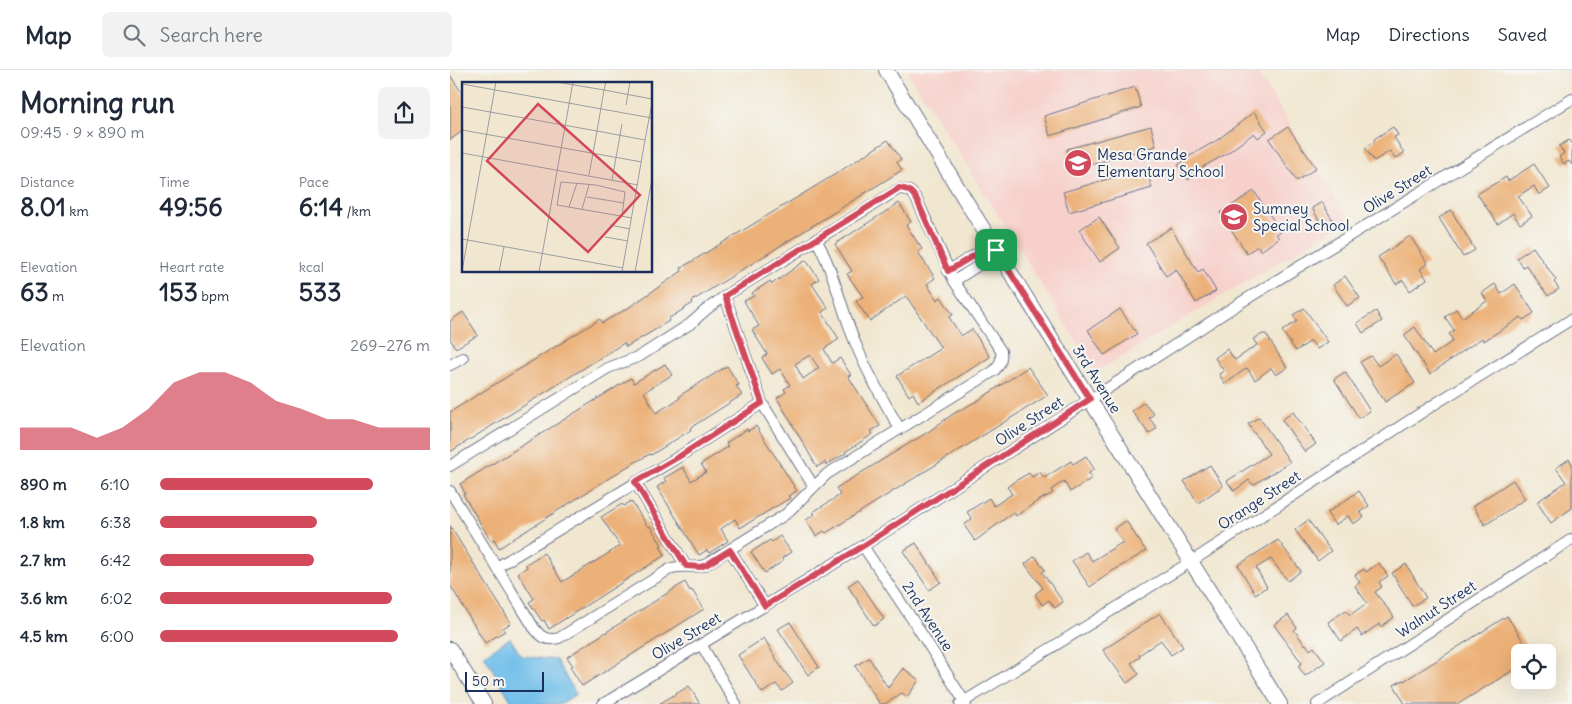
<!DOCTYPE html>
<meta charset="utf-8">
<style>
body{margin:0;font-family:Delius,sans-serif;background:#f2f2f3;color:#1f2937;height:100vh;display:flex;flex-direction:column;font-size:19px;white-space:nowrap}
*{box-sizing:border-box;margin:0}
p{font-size:16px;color:#747a83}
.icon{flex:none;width:28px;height:28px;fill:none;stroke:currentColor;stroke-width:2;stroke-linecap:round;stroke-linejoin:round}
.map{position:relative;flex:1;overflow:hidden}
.details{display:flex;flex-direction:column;background:#fff;width:450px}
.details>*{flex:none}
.buttons{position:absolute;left:1061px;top:574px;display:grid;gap:10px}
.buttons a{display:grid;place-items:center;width:45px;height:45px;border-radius:8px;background:#fff;box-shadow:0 5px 20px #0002;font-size:25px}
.scale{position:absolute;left:15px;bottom:12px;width:79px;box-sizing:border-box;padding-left:5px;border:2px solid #1b2f5e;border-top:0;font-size:14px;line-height:18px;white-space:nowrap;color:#1b2f5e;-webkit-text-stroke:4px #f6f6f2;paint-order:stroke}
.pin{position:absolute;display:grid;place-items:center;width:42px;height:42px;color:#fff;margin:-21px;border-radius:10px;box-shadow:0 2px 8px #0006}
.round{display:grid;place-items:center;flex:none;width:52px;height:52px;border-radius:8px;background:#f2f2f3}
.head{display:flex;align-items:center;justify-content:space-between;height:85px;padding:0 20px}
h1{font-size:28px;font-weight:800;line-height:38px}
.metrics{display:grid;grid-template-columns:repeat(3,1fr);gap:8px;height:85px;padding:5px 20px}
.metrics div{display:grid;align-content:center}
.metrics b{font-size:25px;font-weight:800}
.metrics small{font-size:14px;font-weight:400}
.metrics p{font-size:14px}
.chart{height:140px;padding:10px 20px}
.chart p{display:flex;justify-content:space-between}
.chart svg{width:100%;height:90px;margin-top:5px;fill:#d1495b;opacity:.7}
ul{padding:0 20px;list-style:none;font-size:16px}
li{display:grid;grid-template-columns:80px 60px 1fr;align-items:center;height:38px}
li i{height:12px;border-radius:6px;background:#d1495b}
header{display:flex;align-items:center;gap:30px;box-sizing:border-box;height:70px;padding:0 25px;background:#fff;border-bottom:1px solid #e0e1e3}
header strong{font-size:24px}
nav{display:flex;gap:28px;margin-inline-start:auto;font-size:18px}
.search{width:350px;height:45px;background:#f2f2f3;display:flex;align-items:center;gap:12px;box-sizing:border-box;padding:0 18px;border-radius:8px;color:#747a83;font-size:19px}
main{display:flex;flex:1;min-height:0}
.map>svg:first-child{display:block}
.built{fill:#f7d0ca}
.water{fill:#6fbee9;stroke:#4576a4}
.building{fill:#ecb178;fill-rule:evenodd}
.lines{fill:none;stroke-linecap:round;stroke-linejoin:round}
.street-casing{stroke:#666f86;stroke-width:12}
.secondary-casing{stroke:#666f86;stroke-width:16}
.street{stroke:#fff;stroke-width:10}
.secondary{stroke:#fff;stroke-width:14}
.route-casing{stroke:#fff;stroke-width:10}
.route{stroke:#d1495b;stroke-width:6}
.labels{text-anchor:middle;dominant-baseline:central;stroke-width:4;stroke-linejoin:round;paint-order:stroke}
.poi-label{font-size:15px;fill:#1b2f5e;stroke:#f6f6f2;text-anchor:start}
.street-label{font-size:15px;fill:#1b2f5e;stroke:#f6f6f2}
.inset-road{fill:none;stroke:#9b9da2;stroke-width:1}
.view{fill:#d1495b;fill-opacity:0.15;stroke:#d1495b;stroke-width:2.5}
.inset-edge{fill:none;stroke:#1b2f5e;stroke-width:2.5}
</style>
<header>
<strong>Map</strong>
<div class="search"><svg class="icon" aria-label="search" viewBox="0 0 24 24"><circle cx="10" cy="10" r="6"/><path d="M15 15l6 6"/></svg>Search here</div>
<nav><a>Map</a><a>Directions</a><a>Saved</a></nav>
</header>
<main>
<section class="details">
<div class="head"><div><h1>Morning run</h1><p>09:45 · 9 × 890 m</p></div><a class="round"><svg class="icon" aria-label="share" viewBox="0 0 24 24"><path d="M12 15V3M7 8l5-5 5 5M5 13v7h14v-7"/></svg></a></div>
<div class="metrics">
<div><p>Distance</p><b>8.01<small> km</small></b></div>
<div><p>Time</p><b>49:56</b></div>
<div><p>Pace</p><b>6:14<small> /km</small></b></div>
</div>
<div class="metrics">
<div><p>Elevation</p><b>63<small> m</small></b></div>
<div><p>Heart rate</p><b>153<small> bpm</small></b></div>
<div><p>kcal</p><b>533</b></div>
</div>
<div class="chart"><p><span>Elevation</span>269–276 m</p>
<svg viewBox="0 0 160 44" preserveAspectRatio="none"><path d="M0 44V33L10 33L20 33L30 38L40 33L50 24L60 11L70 6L80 6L90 11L100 20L110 24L120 29L130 29L140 33L150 33L160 33V44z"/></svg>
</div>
<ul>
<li><b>890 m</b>6:10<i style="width:79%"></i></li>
<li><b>1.8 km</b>6:38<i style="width:58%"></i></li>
<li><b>2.7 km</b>6:42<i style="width:57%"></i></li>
<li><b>3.6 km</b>6:02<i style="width:86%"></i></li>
<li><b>4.5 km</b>6:00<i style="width:88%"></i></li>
</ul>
</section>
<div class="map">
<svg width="1122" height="634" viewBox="0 0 1122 634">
<rect width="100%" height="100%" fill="#f6f6f2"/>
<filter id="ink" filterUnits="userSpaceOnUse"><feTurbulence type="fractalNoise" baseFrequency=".02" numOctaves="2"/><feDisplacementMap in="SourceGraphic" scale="10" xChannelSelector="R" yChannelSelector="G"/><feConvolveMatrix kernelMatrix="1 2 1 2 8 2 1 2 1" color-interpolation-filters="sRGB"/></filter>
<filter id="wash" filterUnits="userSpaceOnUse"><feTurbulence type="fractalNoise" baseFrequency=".0096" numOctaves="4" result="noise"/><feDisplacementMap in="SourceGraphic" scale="20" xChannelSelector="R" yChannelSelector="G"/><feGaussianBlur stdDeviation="1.12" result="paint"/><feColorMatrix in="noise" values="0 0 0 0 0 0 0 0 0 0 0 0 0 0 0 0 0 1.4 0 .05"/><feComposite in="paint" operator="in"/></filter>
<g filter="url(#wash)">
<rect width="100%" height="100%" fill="#f1e7d0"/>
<!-- built -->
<path class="built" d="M457,0H806L899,150L646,302Z"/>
<!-- water -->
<path class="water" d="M60,568L71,586L106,590L126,624L110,634H63L34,585Z"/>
<g id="blocks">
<!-- building -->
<path class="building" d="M0,5L14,26V60L0,70Z
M685,17L691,37L600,66L594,46Z
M804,42L817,61L808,68L804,63L776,84L749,99L750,102L738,110L728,95L740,86L762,73V74Z
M701,56L706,76L623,100L617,79Z
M838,57L866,98L847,111L819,69Z
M943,57L948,65L944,67L954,83L945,89L940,81L924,91L915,78L925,71L924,69Z
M438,70L451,89L447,92L452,100L242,231L243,233L218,249L219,251L203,261L176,277L174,273L0,382V342L150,249L152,253L178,238L232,201L231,198L384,105Z
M1119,70L1122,75V95L1119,91L1114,94L1109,87L1114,83L1109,76Z
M1084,94L1100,118L1089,125L1084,116L1068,126L1082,146L1070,154L1063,143L1048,154L1027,124L1056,107L1058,111Z
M696,98L702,118L619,142L613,122Z
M804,121L831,162L826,164L829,168L811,181L808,176L797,183L770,143Z
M872,132L883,151L873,157L862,138Z
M449,133L461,152L456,155L472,179L468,182L485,208L477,214L487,230L491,227L503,245L499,247L511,266L522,259L540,287L468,332L463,323L459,326L447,306L491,278L456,226L420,251L406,231L413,227L397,204L402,201L385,174Z
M1001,140L1025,180L1013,187L989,148Z
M649,147L670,178L650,192L629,160Z
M721,158L748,202L753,199L766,221L746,233L726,199L716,206L696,173Z
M960,166L978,194L970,199L977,209L960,221L953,210L946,214L928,187Z
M1083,177L1106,210L1104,212L1109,219L1098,226L1076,195L1073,197L1067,188Z
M356,190L369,209L362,214L378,238L372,242L389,269L374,279L382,293L390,288L401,305L398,306L430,356L421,361L423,364L395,382L396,383L376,395L375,392L367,397L327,328L336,322L334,319L340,315L330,299L322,304L312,288L317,284L302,260L309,256L294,231L304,226L302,223L320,211L322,214ZM360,285L369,298L353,309L345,294Z
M895,206L910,228L897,236L883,215Z
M1045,214L1051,224L1065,214L1084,243L1073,250L1071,247L1034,271L1032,268L980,304L954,265L965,257L983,285L1003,271L999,264L1004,260L995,247L1006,239L1012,248L1037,231L1032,223Z
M854,238L878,272L867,279L861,271L846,281L832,261L847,251L843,245Z
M670,239L687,264L654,285L638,260Z
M926,241L932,251L913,263L907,253Z
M13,242L28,265L6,278L0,269V251Z
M813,264H816L837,298L826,305L821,298L805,310L797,298L775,314L769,304L774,301L765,288L777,279L785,290L807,275L803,269Z
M946,284L965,313L935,332L910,292L921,286L928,296Z
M215,294L222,305L194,322L206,343L230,328L229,326L277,296L289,315L286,316L292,325L240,358L241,360L201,385L200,384L175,398L49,478L44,469L41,471L13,424L15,423L10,414L181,308L184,313Z
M578,297L598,325L376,463L374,461L366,466L356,450L365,444L363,442L390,425L386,418L478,362L503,344L529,330Z
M895,302L920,341L909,348L884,309Z
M694,332L704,344L699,348L707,358L699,364L682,341Z
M843,342L866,374L855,382L832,350Z
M809,347L840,392L803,415L799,410L784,421L777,411L819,384L798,354Z
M306,356L347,421L338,426L340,428L290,458L285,449L271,459L278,471L259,483L257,480L249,485L207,417L216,411L214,408L233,397L241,411L256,402L251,394L278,377L276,373L297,359L298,361Z
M636,386L644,399L639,403L642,408L620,422L614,411L601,420L603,423L586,432L566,446L564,442L525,471L514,455L522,449L517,442L539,428L544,436L562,424L557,417L565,411L579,403L582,407L590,402L594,408L621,391L623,394Z
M1119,389L1122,394V438L1101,453L1087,432L1116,412L1106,398Z
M760,395L773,416L748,433L734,411Z
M1063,410L1075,429L1035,455L1023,436Z
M909,421L919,436L910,442L914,447L903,454L898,446L885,455L877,443Z
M181,431L198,457L200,456L212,475L210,476L215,485L99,559L94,550L92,551L79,532L84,529L68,503L77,497L76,494L94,483L112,512L151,488L170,476L151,447L172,434L174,436Z
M858,450L881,481L868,491L845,460Z
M676,451L696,481L661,502L640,517L622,491L636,482L642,491L673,472L664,459Z
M0,456L61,553L53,558L55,561L35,573L0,515Z
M330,466L341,482L332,488L333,491L315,503L301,482L320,470L322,472Z
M828,470L851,501L838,511L821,489L806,498L817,517L805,524L788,495Z
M466,473L491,512L479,520L453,481Z
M585,486L595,500L592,502L613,532L605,538L599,530L592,535L585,524L593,518L575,494Z
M929,493L938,506L929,512L932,517L925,522L944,547L931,557L929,554L912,566L907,559L891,571L878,552L896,540L900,545L917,533L905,516L910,512L905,505L914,499L916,502Z
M956,494L976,528L962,536L942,503Z
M408,509L434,549L424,556L398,516Z
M235,512L240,521L242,520L254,539L132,616L120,597L123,596L117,587Z
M710,543L733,577L721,585L711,570L689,585L690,587L681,593L689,604L677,613L653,580Z
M838,545L847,558L844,560L855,575L856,574L860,580L864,577L875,592L855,606L848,596L852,593L824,555Z
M1057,546L1080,582H1070V596L1008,634H955L944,615L953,610L954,611Z
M340,552L369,597L358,605L328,559Z
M314,568L331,597L343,613L332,621L326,614L312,623L288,585Z
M419,588L438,618L453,598L469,610L457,627L452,623L435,634H430L405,596Z
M239,616L250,634H209Z"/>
</g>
</g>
<g filter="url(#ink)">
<use href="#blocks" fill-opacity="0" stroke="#666f86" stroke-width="1"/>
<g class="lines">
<defs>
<path id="street" d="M366,169C385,203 392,242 407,277C419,306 434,332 450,359
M498,201L533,180H546
M504,211L540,188L546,180
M275,226L312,333L364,417
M0,295L13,288
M0,396L158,298L190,286L240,254L257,239L275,226L449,119C459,119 462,122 467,130L504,211L551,281C552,290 550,295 544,301L377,404L336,444L255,495C244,499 232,494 220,499L109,568C97,571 92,568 84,558L0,421
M185,412L236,496
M413,476L466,555L516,634
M280,480L315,536
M47,497L230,386L312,333
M251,574L286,634
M153,634L413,476L790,233L1122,29
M510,634L742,491L988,332L1122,249
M867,634L1122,469"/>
<path id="secondary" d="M436,0L522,141L830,634
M0,579L34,634"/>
</defs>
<!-- street casing -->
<use href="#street" class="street-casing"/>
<!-- secondary casing -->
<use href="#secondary" class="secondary-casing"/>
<!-- street -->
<use href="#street" class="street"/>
<!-- secondary -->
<use href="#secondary" class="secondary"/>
</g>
</g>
<g class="lines" filter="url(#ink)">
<defs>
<path id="route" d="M449,118C459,119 462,122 467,130L498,201L533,180H546L640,329L413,476L315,536L280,480L256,495L250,497L236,496L185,412L230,386L312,333L275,226Z"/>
</defs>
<!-- route casing -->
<use href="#route" class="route-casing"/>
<!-- route -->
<use href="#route" class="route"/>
</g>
<!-- icons -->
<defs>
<symbol id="school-disc" viewBox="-11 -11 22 22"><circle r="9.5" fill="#d1495b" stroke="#f6f6f2"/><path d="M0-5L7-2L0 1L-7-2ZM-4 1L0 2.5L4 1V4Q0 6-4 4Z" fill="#fff"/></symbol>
</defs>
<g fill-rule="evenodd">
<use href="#school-disc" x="612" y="77" width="32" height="32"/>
<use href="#school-disc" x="768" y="131" width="32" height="32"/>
</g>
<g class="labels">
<!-- poi labels -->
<g class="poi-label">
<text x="647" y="84">Mesa Grande<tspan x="647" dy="17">Elementary School</tspan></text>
<text x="803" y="138">Sumney<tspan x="803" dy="17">Special School</tspan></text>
</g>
<!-- street labels -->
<g class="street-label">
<text transform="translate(947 119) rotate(-32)">Olive Street</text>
<text transform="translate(647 309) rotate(58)">3rd Avenue</text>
<text transform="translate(579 351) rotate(-33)">Olive Street</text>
<text transform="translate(809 430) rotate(-33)">Orange Street</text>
<text transform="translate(986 539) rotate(-33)">Walnut Street</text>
<text transform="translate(478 546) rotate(57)">2nd Avenue</text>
<text transform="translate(236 566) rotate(-31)">Olive Street</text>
</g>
</g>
<!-- overview -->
<g transform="translate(12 12)">
<rect width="190" height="190" fill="#f1e7d0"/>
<path class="inset-road" d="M95,0L142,8L144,0M0,2L190,36M190,17L142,8L135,49L183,58L190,21M164,23L168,0M0,25L135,49L127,93M0,48L180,80M0,71L176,103M150,98L160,42M125,115L162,121M107,125L115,101M120,127L127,103M160,134L163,110L134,103L99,100L95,123L170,136M148,143L168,147M143,155L166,159M0,157L161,186M0,189L34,0M37,190L42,165M77,190L111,0M160,190L183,58M173,190L190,97"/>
<path class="view" d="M76,22L178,113L126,170L25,79Z"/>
<rect width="190" height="190" class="inset-edge"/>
</g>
</svg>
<div class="buttons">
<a><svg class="icon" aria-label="locate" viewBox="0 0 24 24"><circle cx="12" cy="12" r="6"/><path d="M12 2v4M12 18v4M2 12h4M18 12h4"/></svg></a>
</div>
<div class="scale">50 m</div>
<div class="pin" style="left:546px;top:180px;background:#1e9e55"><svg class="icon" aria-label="arrive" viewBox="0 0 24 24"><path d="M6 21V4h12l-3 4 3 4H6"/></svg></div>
</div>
</main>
